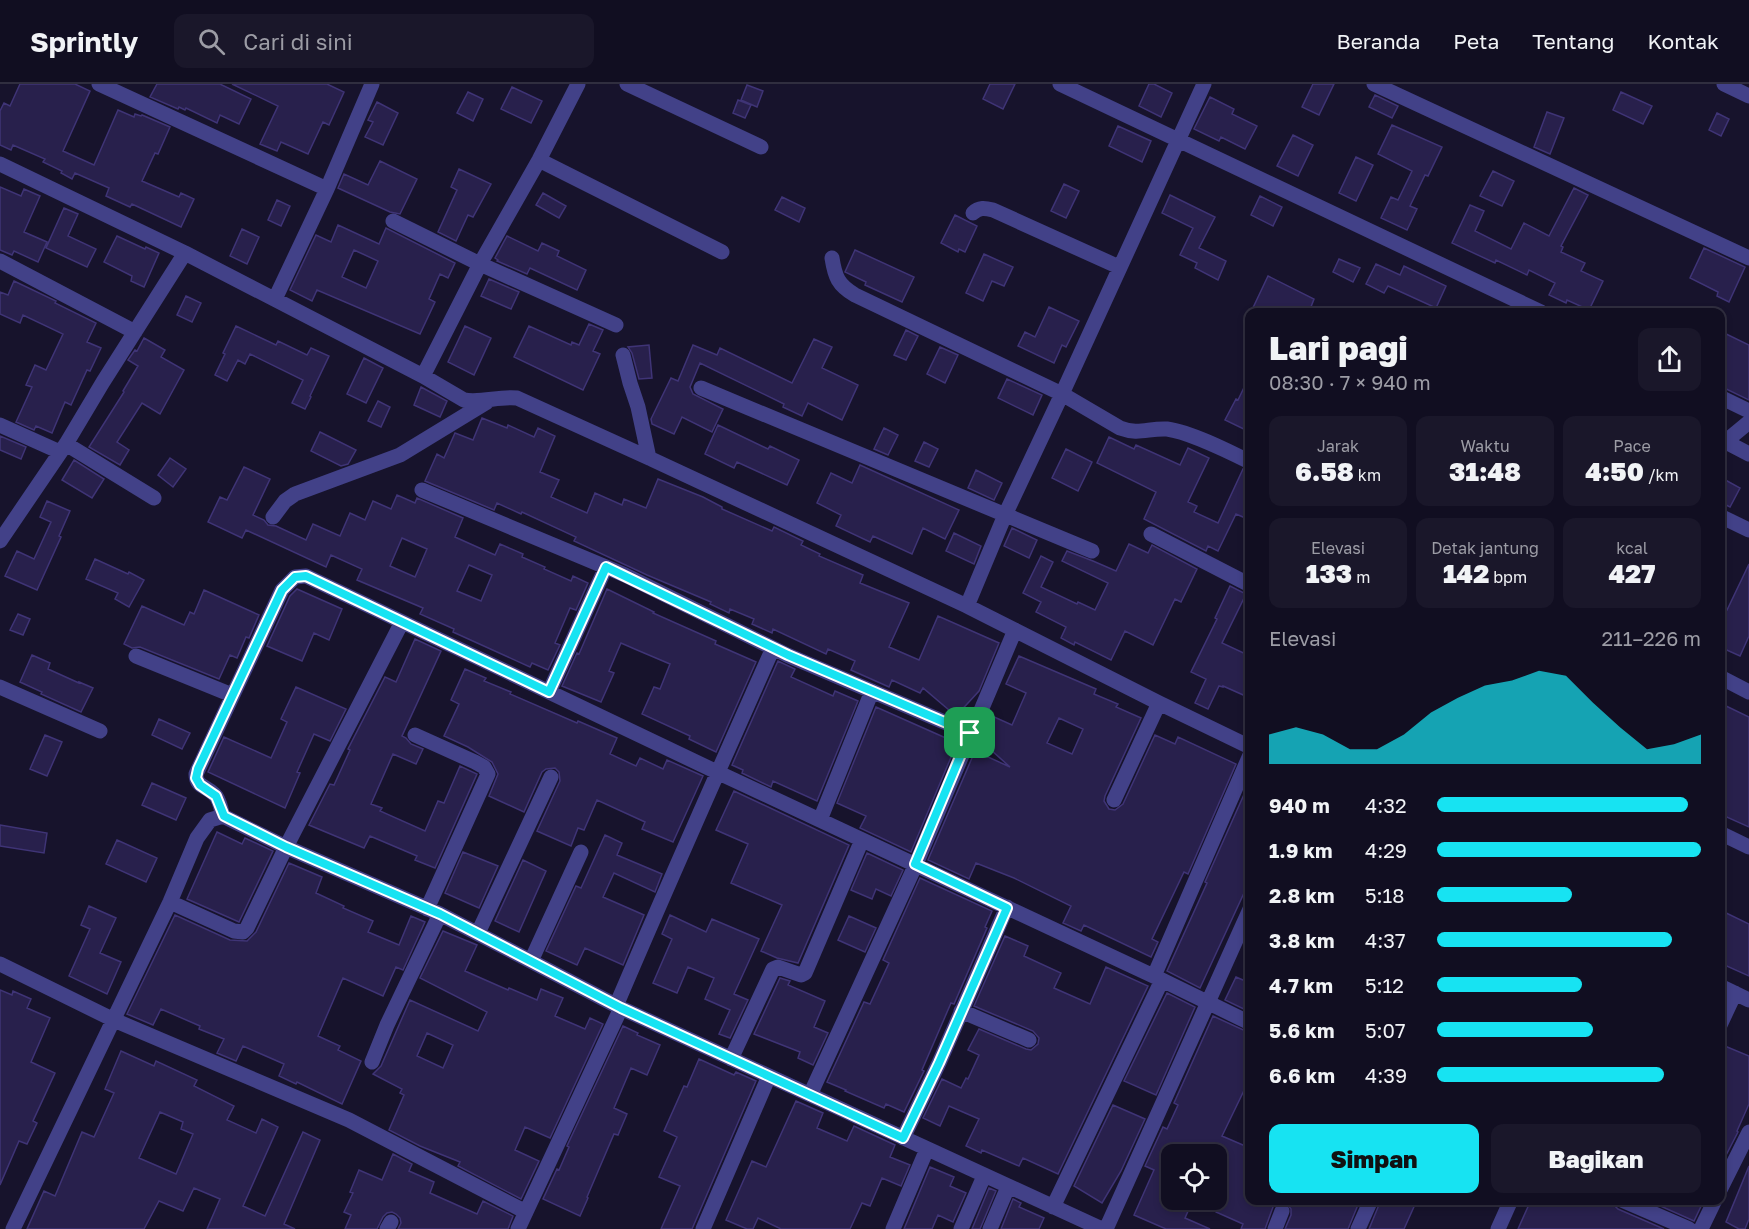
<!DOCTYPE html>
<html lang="id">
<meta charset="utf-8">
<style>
body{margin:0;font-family:"Golos Text",sans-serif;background:#1a172a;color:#f1f3f6;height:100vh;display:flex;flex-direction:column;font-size:22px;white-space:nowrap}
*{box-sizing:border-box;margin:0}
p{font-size:20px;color:#9c9ca5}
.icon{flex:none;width:33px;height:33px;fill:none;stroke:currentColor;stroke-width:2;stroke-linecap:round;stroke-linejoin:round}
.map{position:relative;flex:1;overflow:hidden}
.sheet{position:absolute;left:1245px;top:224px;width:480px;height:897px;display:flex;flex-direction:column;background:#110e21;border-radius:12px;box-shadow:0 3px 9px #0003,0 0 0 2px #302e3f}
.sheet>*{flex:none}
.fabs{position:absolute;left:1161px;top:1060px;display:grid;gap:12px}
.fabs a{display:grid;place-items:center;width:66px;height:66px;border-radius:12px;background:#110e21;box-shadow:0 3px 9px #0003,0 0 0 2px #302e3f;font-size:30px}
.pin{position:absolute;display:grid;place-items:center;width:51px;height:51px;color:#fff;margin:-26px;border-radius:12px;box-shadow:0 3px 9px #0006}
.round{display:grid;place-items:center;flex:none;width:63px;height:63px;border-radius:12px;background:#1a172a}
.overview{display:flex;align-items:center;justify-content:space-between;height:102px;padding:0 24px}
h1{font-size:33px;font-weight:800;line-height:45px}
.figures{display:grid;grid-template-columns:repeat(3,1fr);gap:9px;height:102px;padding:6px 24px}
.figures div{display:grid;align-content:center;border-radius:12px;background:#1a172a;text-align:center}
.figures b{font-size:26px;font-weight:800}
.figures small{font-size:16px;font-weight:400}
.figures p{font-size:16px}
.chart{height:168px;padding:12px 24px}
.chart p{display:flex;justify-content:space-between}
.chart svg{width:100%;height:108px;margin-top:6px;fill:#17e3f2;opacity:.7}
.action{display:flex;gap:12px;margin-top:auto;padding:12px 24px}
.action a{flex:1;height:69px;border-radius:12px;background:#17e3f2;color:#111;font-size:24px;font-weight:800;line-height:69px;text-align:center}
.action a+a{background:#1a172a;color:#f1f3f6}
ul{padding:0 24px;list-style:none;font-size:20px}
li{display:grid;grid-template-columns:96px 72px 1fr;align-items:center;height:45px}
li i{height:15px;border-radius:8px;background:#17e3f2}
header{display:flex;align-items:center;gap:36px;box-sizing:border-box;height:84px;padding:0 30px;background:#110e21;border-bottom:2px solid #302e3f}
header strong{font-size:28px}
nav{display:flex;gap:33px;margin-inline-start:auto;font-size:21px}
.search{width:420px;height:54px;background:#1a172a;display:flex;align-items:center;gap:15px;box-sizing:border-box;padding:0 21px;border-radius:12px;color:#9c9ca5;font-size:22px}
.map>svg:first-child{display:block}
.building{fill:#28204c;stroke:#3f3476;stroke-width:1.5;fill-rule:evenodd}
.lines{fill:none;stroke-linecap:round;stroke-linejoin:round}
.street{stroke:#424188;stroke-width:15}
.route-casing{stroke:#fff;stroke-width:12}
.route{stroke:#17e3f2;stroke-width:8}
</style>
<header>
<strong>Sprintly</strong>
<div class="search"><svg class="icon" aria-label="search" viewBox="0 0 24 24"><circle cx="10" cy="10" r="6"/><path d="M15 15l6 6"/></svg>Cari di sini</div>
<nav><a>Beranda</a><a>Peta</a><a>Tentang</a><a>Kontak</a></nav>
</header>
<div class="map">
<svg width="1749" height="1145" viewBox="0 0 1749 1145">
<rect width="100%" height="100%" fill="#17132c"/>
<!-- building -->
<path class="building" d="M20,0H75L90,7L63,67L94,81L118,26L134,33L135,30L141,32L142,31L170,43L158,70L155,69L142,97L179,113L181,109L194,115L181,143L132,120L130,123L106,112L109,104L75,89L72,95L61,89L62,87L43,78L45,75L13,61L11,66L0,61V27L4,19L10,22Z
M157,0H220L251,15L239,40L220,31L217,39L186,24L185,26L179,23L178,25L150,13Z
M232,0H327L344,8L329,41L323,38L308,70L281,58L277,67L260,60L278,22Z
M990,0H1015L1003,25L983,15Z
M1149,0H1154L1172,9L1161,33L1139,22Z
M1313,0H1334L1319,31L1302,23Z
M747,1L763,7L757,23L741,16Z
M512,3L542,17L531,39L501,25Z
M468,8L483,15L473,37L457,29Z
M1621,8L1652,22L1643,40L1613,26Z
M1375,11L1398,22L1392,34L1369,23Z
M1210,13L1234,25L1232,30L1257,42L1245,65L1221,53L1219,57L1194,45Z
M738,16L751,21L745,34L733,29Z
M377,18L398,29L383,61L365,53L373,38L368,36Z
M1547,28L1564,34L1550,70L1534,63Z
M1717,29L1729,35L1721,52L1709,46Z
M1392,41L1442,63L1428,92L1425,91L1410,122L1417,125L1407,146L1381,134L1391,113L1398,116L1412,87L1378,70Z
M1118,42L1151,57L1142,78L1109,62Z
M1293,51L1313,61L1298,92L1277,82Z
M1356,73L1373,81L1356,117L1339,109Z
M380,77L417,95L400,130L390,128L338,104L344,90L368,101Z
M459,85L491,100L473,133L468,131L456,157L438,148L457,106L451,103Z
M1493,87L1514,97L1502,122L1480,112Z
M1064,100L1079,107L1066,134L1051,127Z
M0,103L21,112L24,105L40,112L24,148L47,158L38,178L14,167L12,171L0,166Z
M1574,104L1588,111L1561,162L1563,163L1561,168L1585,179L1581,187L1603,197L1589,226L1567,216L1566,219L1549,211L1555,199L1529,186L1527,191L1496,176L1495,179L1452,159L1470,121L1484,127L1475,147L1511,165L1524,139L1549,152Z
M543,109L566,122L559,134L536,121Z
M1170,111L1215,133L1199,164L1226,177L1218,196L1195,184L1197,179L1180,171L1193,144L1162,129Z
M1260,112L1282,123L1273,142L1251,131Z
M782,113L805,124L799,138L775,126Z
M277,116L290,122L281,142L268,136Z
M64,124L78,130L68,152L96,165L87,183L46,164Z
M955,131L977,142L965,168L959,165L958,168L941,159Z
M338,141L379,160L386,144L455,179L448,194L440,190L429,215L435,218L420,250L317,206L312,217L290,206L316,151L331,158ZM354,166L378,177L366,204L342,193Z
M242,145L259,153L247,180L230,172Z
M117,152L145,165L146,163L159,169L144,203L131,197L132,192L104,178Z
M507,152L538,167L542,159L559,167L557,172L586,186L577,206L530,184L527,190L497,177L498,176L495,174Z
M1704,164L1745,183L1729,218L1717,212L1718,208L1690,194Z
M855,166L914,193L902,218L865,201L866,198L845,188Z
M984,170L1013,183L1004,202L992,197L983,217L966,209Z
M1339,175L1360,184L1353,198L1333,188Z
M1376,180L1400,191L1404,182L1446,202L1436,224L1388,202L1384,209L1366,200Z
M1268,192L1314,215L1309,228H1251Z
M489,195L519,208L511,225L481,212Z
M14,197L56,217L55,219L96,239L87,258L101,264L90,287L87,286L71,321L65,318L52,349L36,342L34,346L16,338L32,303L26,301L35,281L46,286L63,250L23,231L20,239L0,230V208L8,211Z
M186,212L201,219L192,238L177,231Z
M1049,223L1079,237L1066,263L1062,261L1054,279L1018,262L1025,248L1035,253Z
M589,240L603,246L593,267L600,270L583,306L514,273L529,242L571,261L572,258L579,261Z
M236,242L276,261L278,257L307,271L311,264L329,272L310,312L311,313L305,325L292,319L303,296L250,270L245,280L238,276L227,297L215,291L225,270L223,269Z
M465,242L491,254L474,291L448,278Z
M906,246L918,252L906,276L894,271Z
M1720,247L1749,261V316L1720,302Z
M144,254L165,266L161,273L184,286L160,330L142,319L117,358L129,366L120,381L89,363L124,308L123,307L138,282L128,276L135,266L137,267Z
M814,255L832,263L822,284L858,301L842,336L808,319L802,332L783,323L784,320L700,279L690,303L693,310L723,325L712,348L682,333L674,350L652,340L651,335L671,294L678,297L693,261L717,271L720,264L792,299Z
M649,261L652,294L639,295L632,269L628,263Z
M940,263L958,271L945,299L927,290Z
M364,274L383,284L366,319L347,310Z
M1250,291V348L1225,336L1236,315L1238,316Z
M1007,295L1042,311L1033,331L998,314Z
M421,303L447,317L440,333L414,321Z
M378,317L390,323L381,343L368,337Z
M482,334L507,344L508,341L534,353L538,344L555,352L540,388L559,396L551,413L587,429L595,409L622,421L624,415L646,424L658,395L703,413L722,423V425L772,447L774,443L803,457L801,461L820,470L819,472L863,491L860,499L909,519L889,563L919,576L938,532L999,559L979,607L956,632L923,604L920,609L892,596L889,603L851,586L855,577L828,565L826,570L773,545L772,549L752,540L754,535L730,525L729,529L710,520L711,518L647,491L574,457L576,453L522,428L521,430L497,419L494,426L425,397L437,370L444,374L455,349L473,356Z
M718,341L768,365L770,362L799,376L787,401L737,378L734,384L705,370Z
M884,344L898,351L888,371L874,365Z
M320,348L356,366L348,380L341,382L311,367Z
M0,352L26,363L21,375L0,366Z
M1109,353L1134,365L1136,361L1180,381L1188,364L1209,374L1188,418L1197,422L1194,428L1218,439L1243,385L1250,388V436L1236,430L1218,467L1208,462L1206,467L1144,435L1156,408L1097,379Z
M924,358L938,365L929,383L915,377Z
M1066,365L1092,378L1078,407L1052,394Z
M170,374L186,385L173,403L158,391Z
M74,376L104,395L92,414L62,396Z
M860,381L959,426L945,455L923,444L912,470L873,452L870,458L836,442L841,431L817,419L831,389L852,399Z
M244,383L270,395L253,431L264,436L268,441L276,442L306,456L313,440L340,452L350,429L365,436L373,417L391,425L397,411L415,419L417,414L463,434L455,453L495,471L500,460L523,470L522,473L545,483L544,485L571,497L573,492L588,499L576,526L570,524L555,559L560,561L548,586L532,579L530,583L453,548L454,545L420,530L423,524L357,496L362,485L331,471L326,483L246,446L242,454L208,438L220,413L227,416ZM402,454L427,465L415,493L390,482ZM469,481L492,491L481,517L457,507Z
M976,386L1002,399L994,416L968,404Z
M1720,393L1740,404L1730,423L1720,418Z
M47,417L70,427L59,452L61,453L37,506L5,492L17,467L34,475L51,438L40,433Z
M1012,444L1037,456L1029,474L1004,462Z
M954,449L981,462L974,480L946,467Z
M1129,460L1148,469L1152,461L1197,485L1181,518L1175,515L1153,561L1125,547L1111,576L1075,558L1074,561L1061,554L1066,543L1036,528L1041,518L1023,509L1041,472L1053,478L1041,503L1077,520L1078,518L1095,526L1108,499L1062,477L1067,467L1093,477L1116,487Z
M95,475L128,490L129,488L144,496L129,523L115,515L118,509L86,495Z
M1749,480V552L1740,572L1720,563V523L1727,526Z
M1230,502L1246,510L1222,559L1250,572V614L1223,602V603L1219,602L1208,625L1195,619L1206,595L1191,588L1217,535L1215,534Z
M297,505L342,525L329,556L314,549L302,577L267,562L290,512Z
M607,505L654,528L653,529L716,557L715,560L756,578L716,668L689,655L690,652L642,630L654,603L660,605L670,580L637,566L621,559L609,587L614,589L601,618L562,602L577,569L579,570Z
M204,506L259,531L249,554L246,553L237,574L230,571L219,595L140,563L132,564L124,560L142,522L184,541L190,528L194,530Z
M18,530L30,535L23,551L10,546Z
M415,555L441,567L402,652L406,654L411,660L423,665L416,680L393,670L371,720L382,724L380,727L425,747L438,717L444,719L460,682L477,690L435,784L415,776L417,772L370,752L364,764L309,741L330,700L334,701L350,666L348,665L385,593L396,598Z
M32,571L50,579L48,585L79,599V598L93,604L81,628L41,610L42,608L20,598Z
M1019,572L1096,605L1094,610L1118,620L1116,623L1141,634L1105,712L1104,717L1109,725L1115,726L1123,720L1155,651L1175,660L1178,653L1236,680L1188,790L1184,788L1152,855L1158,858L1151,873L1084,841L1081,847L1063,839L1071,822L1014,794L976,779L969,795L928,776L975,667L1010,683L981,657L992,632L1012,641L1026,609L1006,600ZM1059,634L1083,645L1072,670L1047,659Z
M778,577L795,585L791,593L833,612L835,607L858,617L817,717L773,697L771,703L742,689L743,686L732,681Z
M465,585L486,594L484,597L511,608L510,610L577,639L578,637L617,654L610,670L636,682L640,674L663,685L667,676L703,692L673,758L642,745L645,738L597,716L584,746L578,744L571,762L537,747L560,697L559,688L555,684L546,685L542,688L524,728L489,712L498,690L492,678L468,663L444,652L459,620L451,616Z
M296,603L346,625L330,657L314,650L297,688L300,689L285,724L208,688L224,653L271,674L287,638L281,635Z
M1724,621L1749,633V743L1720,730V628Z
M876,623L957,659L911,768L860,744L866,732L837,719Z
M159,635L190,649L182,665L152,651Z
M45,651L62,658L47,692L30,685Z
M1250,697V796L1200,904L1167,887L1207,799L1205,798Z
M152,699L186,714L176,736L142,721Z
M734,707L849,761L798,879L777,874L761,867L782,821L731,799L748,760L716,746Z
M0,741L47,749L44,769L0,762Z
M217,748L242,760L245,754L273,767L239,838L187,815Z
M605,751L622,759L617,771L662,790L655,808L614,789L603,813L644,831L623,881L585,864L577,881L546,867L576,802L581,804Z
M117,756L157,774L146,798L106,780Z
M463,768L498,782L479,824L445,809Z
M867,769L903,786L891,812L876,805L872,815L851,806Z
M523,776L546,787L519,848L495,837Z
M289,779L322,793L316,809L344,822L343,824L373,837L368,848L399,861L411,832L425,838L403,886L396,883L383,912L343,894L318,952L340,962L338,966L361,977L342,1020L297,998L296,1000L279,992L284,980L243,962L236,977L217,969L224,955L199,945L200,942L161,925L153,941L127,930L175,831L230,856L247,857L256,848Z
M920,794L992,827L985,843L987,844L954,920L951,919L922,986L924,987L904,1028L886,1020L884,1024L845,1007L846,1006L827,998L864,918L870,920L889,879L883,876Z
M89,822L116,834L100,869L121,878L107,910L69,892L90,845L81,841Z
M1720,826L1749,840V892L1720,879Z
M670,831L706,848L712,835L759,855L734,910L748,916L730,954L719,950L730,926L705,915L714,894L688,883L677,909L653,899L672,855L662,850Z
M849,832L876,844L865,868L838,856Z
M443,847L477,861L465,887L508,906L509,904L537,916L541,905L563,914L555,932L585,945L590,934L603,940L550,1054L525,1043L515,1066L539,1077L521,1115L458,1082L460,1078L420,1062L389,1046L404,1011L400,1009L402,1005L373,990L381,982L410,916L478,947L487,928L420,894ZM427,949L453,961L443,984L417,972Z
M1005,852L1028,862L1024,872L1061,889L1054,904L1090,920L1106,883L1148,902L1058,1090L1023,1074L1019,1082L982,1066L981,1069L966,1062L979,1035L949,1022L940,1042L923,1034L942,995L961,1004L966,994L968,995L979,971L968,966L979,945L1026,965L1031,966L1038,960L1039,954L1033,947L974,922Z
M1236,893L1250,899V928L1225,916Z
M780,894L790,897L788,901L825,917L814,943L828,949L813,981L798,974L800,968L754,950Z
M0,906L12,911L13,907L31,915L27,924L50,934L31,978L55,989L33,1037L37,1039L27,1060L19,1057L0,1101Z
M1167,909L1195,923L1156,1011L1124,997Z
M1213,932L1250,949V994L1222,1052L1250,1064V1116H1360L1348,1145H1285L1291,1131V1125L1286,1118L1281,1117L1276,1119L1273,1123L1265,1145H1241L1243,1140L1216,1128V1062L1212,1071H1207L1189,1063L1185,1071H1172V1116H1193L1185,1134L1210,1145H1166L1134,1131L1154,1086L1145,1082L1163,1043L1167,1045L1178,1021L1174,1019Z
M623,942L638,949L637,951L660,961L647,991L631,984L614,1024L627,1030L618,1051L614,1050L587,1113L588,1114L580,1132L543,1115L557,1085L559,1086L569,1063L567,1062Z
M1720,960L1749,972V1020L1737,1047L1738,1048L1720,1083Z
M121,967L154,982L156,977L197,996L194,1002L234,1022L227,1036L256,1049L262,1035L278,1043L243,1122L265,1132L303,1048L320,1056L284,1140L295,1145H207L220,1115L194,1104L183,1127L159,1117L144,1145H27L44,1107L55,1112L82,1048L94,1053L114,1009L105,1005ZM160,1028L183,1038L181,1045L193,1050L176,1090L139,1074Z
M699,975L734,991L736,988L756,997L692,1145H661L680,1102L659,1093L677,1053L664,1047L684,1002L687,1003Z
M796,1017L823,1029L817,1044L847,1057L854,1042L895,1061L890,1073L910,1081L901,1102L882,1094L870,1122L862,1119L850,1145H781L758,1134L753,1145H747L726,1136L752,1077L766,1083Z
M1113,1021L1145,1035L1121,1087L1102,1119L1074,1102Z
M393,1070L412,1080L409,1087L434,1098L430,1109L477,1130L483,1117L513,1132L508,1145H398L401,1139L400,1134L396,1130L392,1128L387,1129L383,1133L377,1145H345L351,1131L344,1128L353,1109L350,1108L359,1086L382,1096Z
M1749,1082V1135L1745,1145H1739L1726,1138Z
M930,1083L954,1093L950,1102L966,1109L953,1138L938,1131L932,1145H904Z
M989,1104L996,1107L980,1145H972Z
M1013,1115L1021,1119L1019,1123L1044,1134L1039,1145H1001Z
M1381,1116H1417L1404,1145H1369Z
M1531,1116H1612L1614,1121L1618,1125L1664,1145H1518Z
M1647,1116H1704L1694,1137Z"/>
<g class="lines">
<!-- street -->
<path class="street" d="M99,0L327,105
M627,0L761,63
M1060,0L1541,228
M1374,0L1749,174
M1724,0L1749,12
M539,76L722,168
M0,80L185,169
M973,129C979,123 985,124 993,126L1119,183
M393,137L480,180L616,241
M832,174C835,193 838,201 855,211L1062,310L1204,0
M0,177L135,248
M275,215L327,105L372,0
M623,271L630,299L638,323L649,374
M423,292L480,180L539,76L578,0
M701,304L1092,467
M1720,313L1749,327
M0,341L60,368
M1726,358L1749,370
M66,360L154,414
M1720,362L1749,338
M422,406L625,491L787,571L970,649
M1720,432L1749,446
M273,433L285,417L295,410L400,371L487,318
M1151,450L1250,501
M0,457L66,360L103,298L185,169L423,292L464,316C482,319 499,312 517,314L649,374L967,522L1159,619L1250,663
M967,522L1005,431L1062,310L1120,344C1139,351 1148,344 1167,345C1190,348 1228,367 1250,378
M136,572L232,611
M1720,593L1749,608
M0,603L100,647
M549,608L606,483
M415,651L475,678L484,683L488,690L427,825
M1114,716L1159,619
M223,732C221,726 220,715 214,710C206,702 196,703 196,690L282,506L295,493L306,492L719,689L1162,896L1250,939
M820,736L872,607
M1720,749L1749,763
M170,818L234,847L243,848L247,844L286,763L402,538
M478,849L551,693
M531,877L581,768
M0,880L114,936L349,1036L526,1128
M1154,892L1250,671
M1720,902L1749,916
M616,922C667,802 720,683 773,564
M961,927L1029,956
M1720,941L1735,909
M731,975L773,885L778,883L801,891L805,889L862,756
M372,978L387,941L440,830
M810,1011L916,780L1015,546
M903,1054L939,979L1007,823
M1720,1106L1749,1048
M1622,1116L1689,1145
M1053,1123L1162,896
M13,1145L170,818L197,754L210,736L223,732L286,763L440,830L621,924L1102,1145
M387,1145L391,1138
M518,1145L621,924
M703,1145L769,992
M893,1145L927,1065
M961,1145L984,1092
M990,1145L1008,1103
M1106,1145L1250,825
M1275,1145L1282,1127
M1358,1145L1371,1116
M1498,1145L1511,1116
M1701,1145L1715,1116"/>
</g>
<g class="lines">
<defs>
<path id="route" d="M606,483L788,571L970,649L915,780L1007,824L939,979L903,1054L621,924L440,830L286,763L224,732L216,712L200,701L196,694L198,685L282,506L295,493L306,492L549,608Z"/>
</defs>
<!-- route casing -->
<use href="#route" class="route-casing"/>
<!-- route -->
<use href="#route" class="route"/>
</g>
</svg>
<div class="fabs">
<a><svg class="icon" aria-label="locate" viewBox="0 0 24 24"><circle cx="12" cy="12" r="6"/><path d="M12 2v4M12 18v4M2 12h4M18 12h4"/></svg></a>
</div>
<div class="pin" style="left:970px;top:649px;background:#1e9e55"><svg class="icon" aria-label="arrive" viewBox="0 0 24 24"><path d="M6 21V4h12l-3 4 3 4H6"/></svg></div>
<section class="sheet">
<div class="overview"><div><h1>Lari pagi</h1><p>08:30 · 7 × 940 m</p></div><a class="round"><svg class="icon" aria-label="share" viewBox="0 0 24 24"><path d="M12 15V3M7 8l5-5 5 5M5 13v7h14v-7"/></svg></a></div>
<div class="figures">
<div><p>Jarak</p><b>6.58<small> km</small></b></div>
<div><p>Waktu</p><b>31:48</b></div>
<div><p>Pace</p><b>4:50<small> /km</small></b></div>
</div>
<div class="figures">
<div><p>Elevasi</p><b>133<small> m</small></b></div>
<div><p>Detak jantung</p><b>142<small> bpm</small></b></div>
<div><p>kcal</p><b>427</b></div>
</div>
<div class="chart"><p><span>Elevasi</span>211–226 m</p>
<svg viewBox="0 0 160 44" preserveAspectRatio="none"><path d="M0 44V32L10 29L20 32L30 38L40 38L50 32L60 23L70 17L80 12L90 10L100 6L110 8L120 19L130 29L140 38L150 36L160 32V44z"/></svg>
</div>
<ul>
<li><b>940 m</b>4:32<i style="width:95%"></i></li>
<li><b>1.9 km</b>4:29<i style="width:100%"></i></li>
<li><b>2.8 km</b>5:18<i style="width:51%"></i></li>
<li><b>3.8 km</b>4:37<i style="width:89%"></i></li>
<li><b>4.7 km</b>5:12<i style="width:55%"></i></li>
<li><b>5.6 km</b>5:07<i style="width:59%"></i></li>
<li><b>6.6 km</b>4:39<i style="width:86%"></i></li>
</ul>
<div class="action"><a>Simpan</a><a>Bagikan</a></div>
</section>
</div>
